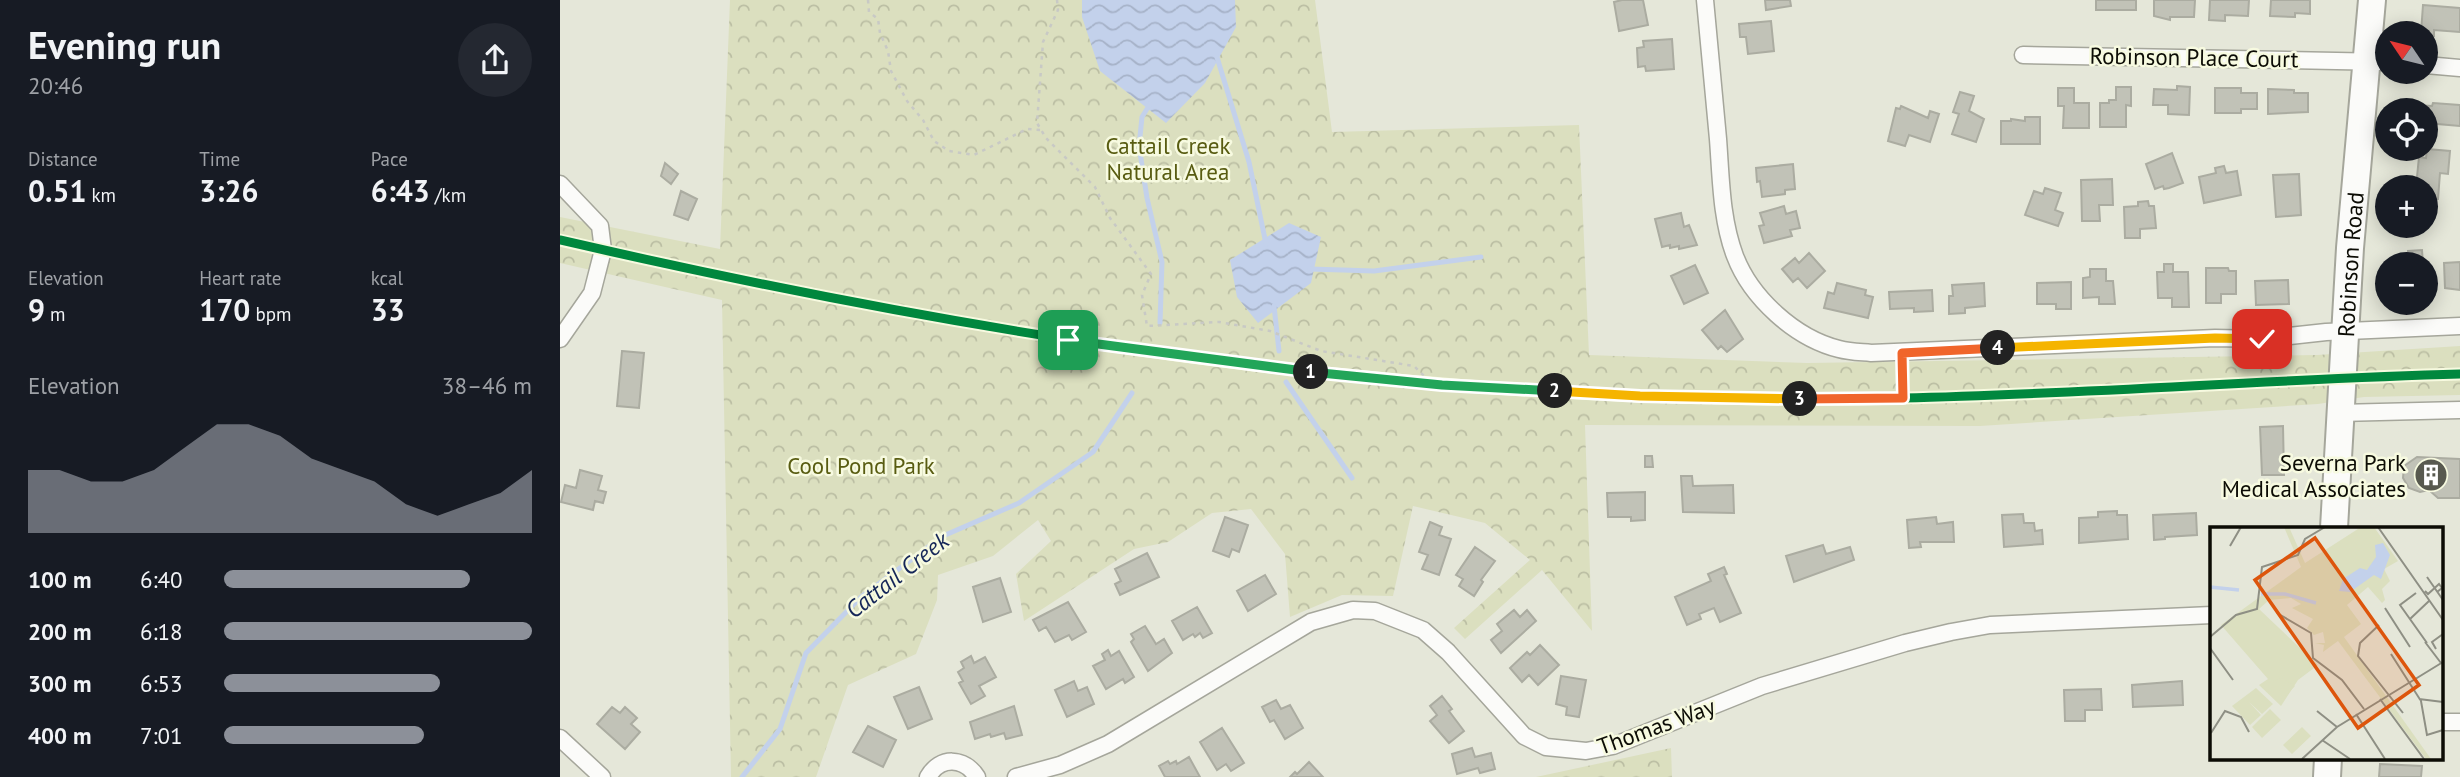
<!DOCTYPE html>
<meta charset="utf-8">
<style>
body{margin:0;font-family:"PT Sans",sans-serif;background:#242831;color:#f1f3f6;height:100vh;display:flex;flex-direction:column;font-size:26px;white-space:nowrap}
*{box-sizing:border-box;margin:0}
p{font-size:23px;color:#9ea1a6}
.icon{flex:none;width:38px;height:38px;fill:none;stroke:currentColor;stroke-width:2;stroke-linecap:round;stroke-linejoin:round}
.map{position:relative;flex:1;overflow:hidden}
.drawer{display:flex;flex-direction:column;background:#171b24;width:560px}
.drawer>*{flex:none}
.needle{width:46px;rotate:305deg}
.controls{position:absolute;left:1815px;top:21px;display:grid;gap:14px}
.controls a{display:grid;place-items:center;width:63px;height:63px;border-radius:50%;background:#171b24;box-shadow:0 4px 18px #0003;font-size:35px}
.pin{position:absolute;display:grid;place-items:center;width:60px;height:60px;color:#fff;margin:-30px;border-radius:14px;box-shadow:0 4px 10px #0006}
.km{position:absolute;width:35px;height:35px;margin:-18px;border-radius:50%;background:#222;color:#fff;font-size:19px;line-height:35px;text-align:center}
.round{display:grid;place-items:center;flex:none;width:74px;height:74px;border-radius:37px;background:#242831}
.overview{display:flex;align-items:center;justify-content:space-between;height:119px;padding:0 28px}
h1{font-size:38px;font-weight:800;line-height:52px}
.metrics{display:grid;grid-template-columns:repeat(3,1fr);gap:10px;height:119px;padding:7px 28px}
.metrics div{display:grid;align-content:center}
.metrics b{font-size:30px;font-weight:800}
.metrics small{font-size:19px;font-weight:400}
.metrics p{font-size:19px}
.chart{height:196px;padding:14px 28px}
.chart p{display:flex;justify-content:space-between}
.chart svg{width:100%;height:126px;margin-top:7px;fill:#8c9099;opacity:.7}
ul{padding:0 28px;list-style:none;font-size:23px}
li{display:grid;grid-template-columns:112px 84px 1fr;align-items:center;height:52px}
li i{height:18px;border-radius:9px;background:#8c9099}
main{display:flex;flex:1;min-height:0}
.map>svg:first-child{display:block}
.park{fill:url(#park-crowns)}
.water{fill:url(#water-waves)}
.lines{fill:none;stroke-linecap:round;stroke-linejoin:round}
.stream{stroke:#c3d1eb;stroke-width:5}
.building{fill:#c1c2b7;stroke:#abaca1;stroke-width:2}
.street-casing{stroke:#a5a69b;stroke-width:19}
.primary-casing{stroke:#a5a69b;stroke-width:30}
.path{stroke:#c8c9c5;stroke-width:2.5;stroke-dasharray:3.5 5;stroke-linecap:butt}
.street{stroke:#fbfbf9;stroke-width:16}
.primary{stroke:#fbfbf9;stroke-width:26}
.cycleway-casing{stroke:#f7fae0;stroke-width:13}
.cycleway{stroke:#00873e;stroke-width:9}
.split-1-casing{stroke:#fff;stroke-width:14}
.split-2-casing{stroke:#fff;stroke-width:14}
.split-3-casing{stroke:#fff;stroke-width:14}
.split-4-casing{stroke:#fff;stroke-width:14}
.split-5-casing{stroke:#fff;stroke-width:14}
.split-1{stroke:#22a559;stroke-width:9}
.split-2{stroke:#22a559;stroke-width:9}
.split-3{stroke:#f5b400;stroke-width:9}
.split-4{stroke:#f0652b;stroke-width:9}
.split-5{stroke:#f5b400;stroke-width:9}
.labels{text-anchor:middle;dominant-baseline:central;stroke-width:5;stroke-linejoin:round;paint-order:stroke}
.street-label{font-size:23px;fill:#0c0c05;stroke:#f7fae0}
.park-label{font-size:23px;fill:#585c11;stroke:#f7fae0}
.poi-label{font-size:23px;fill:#0c0c05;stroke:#f7fae0;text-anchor:end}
.water-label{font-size:24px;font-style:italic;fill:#152658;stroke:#f7fae0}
.inset-river{fill:none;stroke:#c3d1eb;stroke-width:3.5}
.inset-road{fill:none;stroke:#8e8f84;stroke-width:2}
.view{fill:#dd550c;fill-opacity:0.15;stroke:#dd550c;stroke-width:3.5}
.inset-edge{fill:none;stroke:#0c0c05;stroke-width:3.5}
</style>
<main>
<section class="drawer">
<div class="overview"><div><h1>Evening run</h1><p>20:46</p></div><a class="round"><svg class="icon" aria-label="share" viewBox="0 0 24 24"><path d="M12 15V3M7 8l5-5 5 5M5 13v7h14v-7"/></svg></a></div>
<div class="metrics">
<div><p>Distance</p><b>0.51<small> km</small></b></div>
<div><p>Time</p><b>3:26</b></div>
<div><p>Pace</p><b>6:43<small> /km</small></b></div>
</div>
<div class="metrics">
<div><p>Elevation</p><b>9<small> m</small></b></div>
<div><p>Heart rate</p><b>170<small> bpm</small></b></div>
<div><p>kcal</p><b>33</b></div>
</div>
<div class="chart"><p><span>Elevation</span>38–46 m</p>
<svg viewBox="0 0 160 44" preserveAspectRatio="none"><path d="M0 44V22L10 22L20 26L30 26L40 22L50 14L60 6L70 6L80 10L90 18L100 22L110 26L120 34L130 38L140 34L150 30L160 22V44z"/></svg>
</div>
<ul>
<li><b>100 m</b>6:40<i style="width:80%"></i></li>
<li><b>200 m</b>6:18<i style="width:100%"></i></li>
<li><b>300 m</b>6:53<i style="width:70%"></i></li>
<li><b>400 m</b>7:01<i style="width:65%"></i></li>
</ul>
</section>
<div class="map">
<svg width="1900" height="777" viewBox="0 0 1900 777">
<defs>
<pattern id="park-crowns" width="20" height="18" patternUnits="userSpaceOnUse" patternTransform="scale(1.75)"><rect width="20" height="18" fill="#dbdfbf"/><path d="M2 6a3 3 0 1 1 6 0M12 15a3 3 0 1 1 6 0" fill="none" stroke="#bbbea3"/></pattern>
<pattern id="water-waves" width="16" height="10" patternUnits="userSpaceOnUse" patternTransform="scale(1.75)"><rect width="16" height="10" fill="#c3d1eb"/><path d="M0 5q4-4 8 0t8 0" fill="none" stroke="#a6b2c8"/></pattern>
</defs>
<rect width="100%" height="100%" fill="#e5e7d9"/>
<!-- park -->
<path class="park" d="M170,0H755L772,132L1019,125L1029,355L1247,363L1757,355L1900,346V395L1804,397L1758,404L1420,426L1025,425L1032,631L982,570L905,639L894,628L970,560L925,523L853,506L833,596L782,595L730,617L725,554L691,509L652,513L608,542L574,549L464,621L456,574L491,541L478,520L433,556L378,575L377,600L356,654L288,685L256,777H171L162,300L0,263V217L160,249Z
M1111,748L1112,777H976Z"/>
<!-- water -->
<path class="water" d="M522,0H675L676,27L645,83L606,123L540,71L522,17Z
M729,223L761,237L751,283L698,323L677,297L670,260Z"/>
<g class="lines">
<!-- stream -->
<path class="stream" d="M656,54L689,162L706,244
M590,104L582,117L579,146L587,198L602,262L600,323
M750,269L814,271L921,257
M714,306L719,351
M726,382L792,478
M182,777L220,729L246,653L301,597L383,536L459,503L533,452L572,393"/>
</g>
<!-- building -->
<path class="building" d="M1062,0H1083L1088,25L1059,31L1054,2Z
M1205,0H1230L1231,6L1206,10Z
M1536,0H1576V10H1536Z
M1594,0H1635L1634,17H1610V20L1594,16Z
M1650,0H1689L1688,16L1665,15V21L1649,20Z
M1711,0H1750V14L1735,13V17L1710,16Z
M1863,5L1900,8V32L1874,30V36L1861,33Z
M1211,21L1214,51L1188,54L1186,37H1180L1179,24Z
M1112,39L1114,69L1086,71L1085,66L1078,67L1077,48L1084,47L1083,41Z
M1617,86L1630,87L1629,115L1608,114V105H1593L1594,89L1617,90Z
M1556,87H1571V106L1566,105V127H1540V103H1549V100H1556Z
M1498,88H1514V103H1529V128H1503L1504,106H1498Z
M1655,88H1681V93H1697V109H1681V113H1655Z
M1708,89L1734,90V93H1748V112L1708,114Z
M1400,92L1414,96L1409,111L1424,119L1416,142L1392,134L1399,114L1393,112Z
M1873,103L1900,105V126L1866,123V110H1855L1856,105L1872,106Z
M1341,106L1368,118L1370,111L1379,114L1370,142L1349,135L1345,146L1328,141L1336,108L1340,109Z
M1465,117H1480V144H1441V121H1451V119L1465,121Z
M1867,149L1890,151L1888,174L1880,173L1878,199L1866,198V187H1856L1859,157L1866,158Z
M1612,153L1623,183L1609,188L1604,189L1603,186L1595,189L1586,164Z
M105,163L118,174L111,184L101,176Z
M1233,164L1235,189L1225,190V194L1202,197L1200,181L1197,182L1196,168Z
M1664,166L1666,173L1677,171L1681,195L1644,203L1639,177L1656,173L1655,168Z
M1739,174L1741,215L1716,217L1713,175Z
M1552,179L1553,205H1539L1540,221H1522L1521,180Z
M1485,188L1501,193L1495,210L1503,213L1498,226L1465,215L1474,191L1483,194Z
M121,191L137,199L128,220L114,215Z
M1588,201L1589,206H1594L1596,228L1580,229V238H1565L1564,207L1578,206V202Z
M1224,206L1226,214L1236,211L1240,228L1230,230L1232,236L1204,243L1199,226L1204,225L1200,213Z
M1121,213L1124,227L1129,225L1137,245L1119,249V246L1110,248V245L1102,247L1095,219Z
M1862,250L1863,264H1849L1848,251Z
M1249,253L1265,271L1247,288L1238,278L1233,282L1222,269L1235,258L1239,263Z
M1900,262V290L1885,288L1884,263Z
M1604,264H1613V272H1628L1629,307H1612V298H1598L1597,272H1604Z
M1135,265L1148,293L1124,304L1111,276Z
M1646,268H1668L1669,271H1676V294H1661V303H1646Z
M1530,269H1546V281H1553L1555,304H1539V297L1523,298V278L1530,277Z
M1866,269H1871L1873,294H1867L1868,299H1866Z
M1728,280L1729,304L1696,305L1695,281Z
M1511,282V309H1496V304H1477V283Z
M1277,283L1306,290L1305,295L1313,297L1308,318L1264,308L1268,292L1274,294Z
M1424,283L1425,306L1405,308V313L1389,314V296H1393L1392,285Z
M1372,290L1373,311L1354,312V308L1330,309L1329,292Z
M1165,310L1183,339L1167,352L1161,346L1158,349L1142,330Z
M62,351L84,353L79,408L57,406Z
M1723,426L1724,475H1702L1700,427Z
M1085,456H1092L1093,467H1085Z
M1857,457L1900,459V498H1878L1869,490L1860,492L1849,488L1843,478L1844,466Z
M20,470L42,476L38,490L46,492L43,503L35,501L33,510L1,502L5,485L16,488Z
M1121,476H1132L1133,486L1173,485L1174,513L1123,512Z
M1085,492V520L1071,521V517H1048L1047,493Z
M1557,511V515H1567L1568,539L1519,543V518L1538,517V512Z
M1636,513L1637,535L1605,537V539L1594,540L1593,515Z
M1463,514L1464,523H1474L1475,531L1482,530L1483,544L1444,547L1442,515Z
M665,517L688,525L679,552L672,549L669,557L653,551Z
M1376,517L1377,524L1393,522L1394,542H1360L1361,547L1349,548L1347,520Z
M870,522L882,527L879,535L891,539L879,575L862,569L868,555L859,552Z
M1263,545L1266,554L1290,547L1294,560L1234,582L1226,556Z
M915,547L935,561L921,580L923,582L914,596L899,586L903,579L896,575Z
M587,553L599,577L560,595L555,584L561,581L555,569Z
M1164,567L1167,574L1164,575L1181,613L1160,622L1154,608L1139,614L1141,619L1127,625L1115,597L1151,581L1148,574Z
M705,575L716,594L688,611L677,591Z
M440,578L451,612L423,622L413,587Z
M508,602L526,632L512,640L509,635L495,642L486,627L479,631L473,620Z
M637,607L652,633L643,638L640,633L635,637L633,634L623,640L612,621Z
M954,610L960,617L967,610L976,621L941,653L931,640L942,631L937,624Z
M585,626L596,644L604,639L612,653L588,671L571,642L574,639L571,634Z
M980,645L999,665L978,685L969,675L962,682L950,668L967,652L970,655Z
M548,650L551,656L559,651L574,677L565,683L563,679L546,689L533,666L545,660L542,654Z
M411,656L414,663L425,657L436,677L419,686L425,696L411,704L399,683L403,681L398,672L404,668L401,662Z
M1001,676L1026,680L1019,717L1006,715L1007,707L996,704Z
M514,681L518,691L527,687L534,704L507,717L495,690Z
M1622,681L1623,705L1573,707L1572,685Z
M359,687L372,719L348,729L334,697Z
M1541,689L1542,710H1525V721H1505L1504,690Z
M882,696L892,709L889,711L904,731L889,743L870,721L877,715L870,706Z
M716,700L721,709L730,705L743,728L725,739L714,720L710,722L702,707Z
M454,706L462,735L446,739L444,733L431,737L430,734L415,739L410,722Z
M52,707L60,713L65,707L77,718L71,724L80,732L65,749L37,724Z
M308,726L336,740L323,767L293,752Z
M662,728L684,763L671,771L666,764L657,770L640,742Z
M912,748L915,757L931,753L935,769L920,773L918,768L897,774L892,754Z
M629,757L640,777H605L599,766L608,761L610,764L616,761L617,764Z
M749,762L763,777H730L735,772L737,774Z
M1820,764L1862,766L1861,777H1819Z"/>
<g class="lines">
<defs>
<path id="street" d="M1145,0C1149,46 1154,93 1158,139C1161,178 1161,219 1175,256C1191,298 1235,338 1279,349C1290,352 1301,352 1311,353L1655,338L1702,339L1766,332L1900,326
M1463,55L1827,62
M1866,65L1900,68
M0,184L40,226L43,250L32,293L0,339
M1779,413L1900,410
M1881,722H1900
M0,738L42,777
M368,777C380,756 404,757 417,777
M456,777L500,765L548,744L751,622L793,610L815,611L863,630L888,652L964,736L986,747L1026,751L1053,746L1202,686L1345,643L1391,632L1430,625L1652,615"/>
<g id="primary">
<path id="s1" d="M1774,528L1790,248L1812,0"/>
<path d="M1767,777L1768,758"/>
</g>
</defs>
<!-- street casing -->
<use href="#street" class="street-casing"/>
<!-- primary casing -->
<use href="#primary" class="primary-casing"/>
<!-- path -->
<path class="path" d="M308,0L309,12L318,19L320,33L328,51L331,71L347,101L363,120L374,141L389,151L414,155L467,129L481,130
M497,0L498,10L483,42L477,123L486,138L535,187L550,218L591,274L582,295L587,326L659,322L710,331L761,351L854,366L872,384"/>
<!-- street -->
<use href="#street" class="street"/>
<!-- primary -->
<use href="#primary" class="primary"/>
<defs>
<path id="cycleway" d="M0,240C356,322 718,383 1083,396C1170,399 1256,401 1343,398C1529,394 1714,379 1900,374"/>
</defs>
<!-- cycleway casing -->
<use href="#cycleway" class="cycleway-casing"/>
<!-- cycleway -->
<use href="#cycleway" class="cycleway"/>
</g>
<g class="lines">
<defs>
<path id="split-1" d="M508,340L751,372"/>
<path id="split-2" d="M751,372L882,385L995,391"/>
<path id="split-3" d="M995,391L1080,396L1240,399"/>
<path id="split-4" d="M1240,399L1343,398L1342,353L1438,348"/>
<path id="split-5" d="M1438,348L1655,338L1702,339"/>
</defs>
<!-- split-1 casing -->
<use href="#split-1" class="split-1-casing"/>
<!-- split-2 casing -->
<use href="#split-2" class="split-2-casing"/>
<!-- split-3 casing -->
<use href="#split-3" class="split-3-casing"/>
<!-- split-4 casing -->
<use href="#split-4" class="split-4-casing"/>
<!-- split-5 casing -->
<use href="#split-5" class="split-5-casing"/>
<!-- split-1 -->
<use href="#split-1" class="split-1"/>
<!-- split-2 -->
<use href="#split-2" class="split-2"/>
<!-- split-3 -->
<use href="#split-3" class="split-3"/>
<!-- split-4 -->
<use href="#split-4" class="split-4"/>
<!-- split-5 -->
<use href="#split-5" class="split-5"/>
</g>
<!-- icons -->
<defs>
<symbol id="building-disc" viewBox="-11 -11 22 22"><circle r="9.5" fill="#58594f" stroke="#f7fae0"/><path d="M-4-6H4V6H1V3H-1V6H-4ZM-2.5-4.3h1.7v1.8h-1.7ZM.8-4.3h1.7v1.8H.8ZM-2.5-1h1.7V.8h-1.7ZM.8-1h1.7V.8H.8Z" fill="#fff"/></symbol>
</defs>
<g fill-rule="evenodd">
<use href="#building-disc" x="1852" y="456" width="38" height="38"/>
</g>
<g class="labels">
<!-- street labels -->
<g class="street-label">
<text transform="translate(1634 57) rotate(1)">Robinson Place Court</text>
<text stroke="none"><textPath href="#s1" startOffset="264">Robinson Road</textPath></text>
<text transform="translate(1096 726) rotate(-20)">Thomas Way</text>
</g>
<!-- park labels -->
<g class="park-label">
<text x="608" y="145">Cattail Creek<tspan x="608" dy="26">Natural Area</tspan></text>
<text x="301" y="465">Cool Pond Park</text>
</g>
<!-- poi labels -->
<g class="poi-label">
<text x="1846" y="462">Severna Park<tspan x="1846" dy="26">Medical Associates</tspan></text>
</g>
<!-- water labels -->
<g class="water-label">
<text transform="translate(337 575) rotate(-38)">Cattail Creek</text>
</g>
</g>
<!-- overview -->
<g transform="translate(1650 527)">
<rect width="233" height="233" fill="#e5e7d9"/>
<path d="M74,0H79L95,36L151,0H164L188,34L174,42L180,54L172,62L175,73L172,76L158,60L137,78L151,97L134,110L221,232H216L128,114L113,125L114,118L105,116H115L113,105L104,108L97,101L103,92L82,81L91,77L81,71L59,73L49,82L108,138L88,153L71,179L49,158L58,152L11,98L91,40Z" fill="#dbdfbf"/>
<path d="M72,151L85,159L69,176L52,158ZM46,161L63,177L52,187L39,175L51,188L40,198L22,179ZM60,182L71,193L52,211L42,200ZM92,200L101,209L82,227L73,218Z" fill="#dbdfbf"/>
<path d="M173,16L180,28L171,52L164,48L140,65L129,64L133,52L150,41L157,43L166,30L165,18Z" fill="#c3d1eb"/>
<path class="inset-river" d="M0,60L29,63M51,67H75L106,76"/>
<path class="inset-road" d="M168,0L233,93M20,19L31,0M217,50L233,73M215,64L218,67L229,57L232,61L227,65M206,66L190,78L217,116M175,81L200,120M67,86L101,106L103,131L132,153L154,182M200,92L219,74M169,98L150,116L148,129L193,186M0,110L26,88L47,82L52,40L88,28L95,12L115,0M215,115L231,136M0,121L23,153M226,122L222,115L233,107M181,127L211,174L217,208L233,203M170,172L214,232M209,172L233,175M107,184L127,200M146,187L175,232M1,206L15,184L31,190L39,205M112,213L140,232M92,232L127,200L233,135"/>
<path class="view" d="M105,11L209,158L148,201L45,53Z"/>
<rect width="233" height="233" class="inset-edge"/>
</g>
</svg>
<div class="controls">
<a><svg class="needle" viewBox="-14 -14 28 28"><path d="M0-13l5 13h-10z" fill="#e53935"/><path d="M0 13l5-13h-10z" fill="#9ea1a6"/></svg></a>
<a><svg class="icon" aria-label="locate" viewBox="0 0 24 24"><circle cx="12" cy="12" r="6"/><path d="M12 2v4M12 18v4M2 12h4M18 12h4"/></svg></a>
<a>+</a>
<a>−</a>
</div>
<div class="pin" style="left:508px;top:340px;background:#1e9e55"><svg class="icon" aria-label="arrive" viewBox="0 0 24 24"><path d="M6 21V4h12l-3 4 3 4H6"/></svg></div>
<div class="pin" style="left:1702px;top:339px;background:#d93025"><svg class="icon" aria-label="check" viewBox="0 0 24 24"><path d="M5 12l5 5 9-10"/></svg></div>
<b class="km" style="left:751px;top:372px">1</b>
<b class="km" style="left:995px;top:391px">2</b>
<b class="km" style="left:1240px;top:399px">3</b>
<b class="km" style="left:1438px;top:348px">4</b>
</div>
</main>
